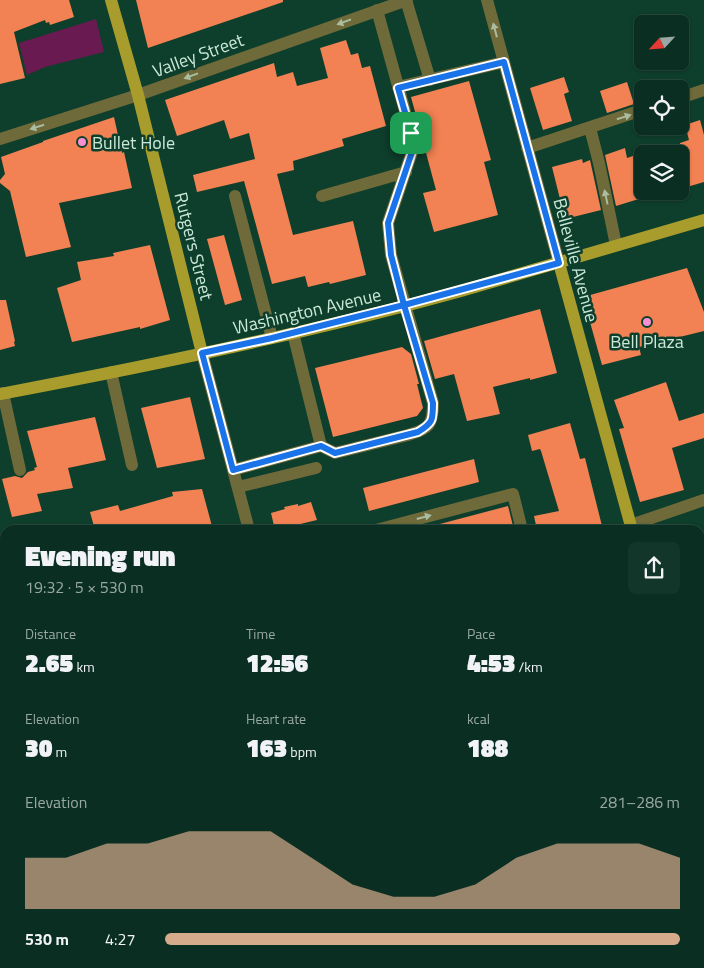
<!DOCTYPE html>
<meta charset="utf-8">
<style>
body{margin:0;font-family:"Titillium Web",sans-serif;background:#13362a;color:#f1f3f6;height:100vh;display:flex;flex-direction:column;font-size:19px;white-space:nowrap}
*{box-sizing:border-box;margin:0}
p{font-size:16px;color:#99a8a5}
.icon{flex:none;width:28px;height:28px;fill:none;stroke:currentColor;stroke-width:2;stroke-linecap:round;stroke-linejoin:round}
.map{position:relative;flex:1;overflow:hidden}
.side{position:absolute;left:0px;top:525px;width:705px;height:444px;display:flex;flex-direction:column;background:#0a2e21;border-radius:15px 15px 0 0;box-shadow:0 1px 4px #0004,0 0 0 1px #2a4a3f}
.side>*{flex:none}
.needle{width:32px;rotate:244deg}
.buttons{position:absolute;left:634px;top:15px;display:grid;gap:10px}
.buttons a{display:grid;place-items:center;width:55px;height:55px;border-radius:8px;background:#0a2e21;box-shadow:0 1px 4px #0004,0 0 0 1px #2a4a3f;font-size:25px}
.pin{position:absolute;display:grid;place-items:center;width:42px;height:42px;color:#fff;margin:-21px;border-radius:10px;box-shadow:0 2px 8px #0006}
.round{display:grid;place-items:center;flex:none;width:52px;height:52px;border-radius:8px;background:#13362a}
.headline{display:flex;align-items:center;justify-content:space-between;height:85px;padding:0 25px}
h1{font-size:28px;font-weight:800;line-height:38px}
.stats{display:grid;grid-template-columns:repeat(3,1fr);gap:8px;height:85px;padding:5px 25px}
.stats div{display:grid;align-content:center}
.stats b{font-size:25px;font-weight:800}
.stats small{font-size:14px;font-weight:400}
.stats p{font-size:14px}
.chart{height:140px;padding:10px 25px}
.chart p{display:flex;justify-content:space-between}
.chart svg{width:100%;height:90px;margin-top:5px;fill:#d6ab8b;opacity:.7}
ul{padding:0 25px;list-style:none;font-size:16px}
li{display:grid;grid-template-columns:80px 60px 1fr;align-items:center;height:38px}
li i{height:12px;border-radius:6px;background:#d6ab8b}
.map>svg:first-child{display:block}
.grass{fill:#691a51}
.building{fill:#f28253}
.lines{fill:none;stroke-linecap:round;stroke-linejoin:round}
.minor{stroke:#6f6a3a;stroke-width:12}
.major{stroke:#a89c2d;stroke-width:12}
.oneway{fill:#aabda1}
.route-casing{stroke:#fff;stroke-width:10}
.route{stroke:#1a73e8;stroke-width:6}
.poi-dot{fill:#f690d0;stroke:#0e3e2c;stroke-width:2}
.labels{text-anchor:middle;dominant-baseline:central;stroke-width:5;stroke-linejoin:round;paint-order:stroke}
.street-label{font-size:18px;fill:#cae9d9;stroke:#0e3e2c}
.poi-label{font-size:18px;fill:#cae9d9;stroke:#0e3e2c;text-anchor:start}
</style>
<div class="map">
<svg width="704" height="968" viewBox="0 0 704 968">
<rect width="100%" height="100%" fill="#0e3e2c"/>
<!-- grass -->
<path class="grass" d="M96,19L104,52L45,67L27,75L19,43Z"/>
<!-- building -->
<path class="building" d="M0,0H69L74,17L50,25L49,22L46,23L45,20L14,32L25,78L0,84Z
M136,0H283V2L148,48Z
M346,40L351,55L358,53L362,68L370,66L386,126L342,139L344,146L293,161L294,170L277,174L293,235L353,221L366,275L330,284L329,282L308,287L305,276L272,284L244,181L197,192L193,175L255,159L249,133L230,139L224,120L177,136L165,100L274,63L277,77L293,72L297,86L328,78L320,48Z
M564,77L569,92L564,94L572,121L543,130L530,88Z
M469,81L491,160L484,162L498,215L434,232L423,193L436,190L411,97Z
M627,82L634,104L607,113L600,91Z
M114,117L122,153L124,152L132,188L59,203L71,247L26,257L10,191L0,183V180L5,174L1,157L43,142V141Z
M700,120L704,135V182L680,189V143L689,140L685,125Z
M625,148L627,158L642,153V198L616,206L605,155Z
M582,159L583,163L590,160L601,210L565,219L552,167Z
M224,235L242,300L225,305L207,239Z
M150,245L170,320L140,329V327L72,342L57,288L81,280L77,262L114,256L113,253Z
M687,268L704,312V331L639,347L641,355L602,365L583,297Z
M0,300H6L15,341L14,342L15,346L0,350Z
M540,309L557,373L530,380V378L493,387L500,414L467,421L454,374L435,379L424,341Z
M402,347L411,354L419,384H417L423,408L417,416L333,437L315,368Z
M666,382L679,421L704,413V438L672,448L684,490L640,502L619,429L624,428L614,400Z
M190,397L205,459L157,468L141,408Z
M95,417L106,460L68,468L73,488L37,494L42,511L12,517L2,479L15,476L22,478L28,472L35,470L34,468L37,467L27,431Z
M570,423L580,459L585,458L603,530H537L534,516L559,511L541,451L540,449L532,451L528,435Z
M474,459L479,482L369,511L363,488Z
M202,489L213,530H95L90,512L118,505L120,511L173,496L172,492Z
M311,502L317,520L275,530L271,513L285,509L284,507L298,504V506Z
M508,506L514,530H436V525Z"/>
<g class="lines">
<!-- minor -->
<path class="minor" d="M406,0L430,80
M487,0L559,263
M398,87L504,62
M680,98L704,90
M590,128L599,163L616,245
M0,139L138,95L407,0
M527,148L642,110
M235,196L272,338
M322,196L406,172
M293,333L321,446
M202,353L249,530
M111,372L132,465
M3,393L20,470
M233,470L321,446L335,453L408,435C429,429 433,425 433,403L391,255L388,223L412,152L411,133L377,10
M238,487L316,468
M631,525L704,500
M376,530L513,494L522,530
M0,589L5,593
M700,624L702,632
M700,688L704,702
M0,704L5,703
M700,742L704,741
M700,858L704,857
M123,968L145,964"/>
<!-- major -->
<path class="major" d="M111,0L138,95L202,353
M559,263L632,530
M0,394C155,365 309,333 461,291C542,268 623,243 704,220
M700,776L704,791"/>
</g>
<!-- one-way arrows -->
<defs><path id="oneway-solid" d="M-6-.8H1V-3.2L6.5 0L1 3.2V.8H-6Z" transform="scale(1.25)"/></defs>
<g class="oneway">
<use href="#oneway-solid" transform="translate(344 22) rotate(160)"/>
<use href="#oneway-solid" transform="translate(495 30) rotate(-105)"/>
<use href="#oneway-solid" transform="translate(191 76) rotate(160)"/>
<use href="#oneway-solid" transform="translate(624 117) rotate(-18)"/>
<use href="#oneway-solid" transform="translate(37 127) rotate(162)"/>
<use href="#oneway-solid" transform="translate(606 197) rotate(-102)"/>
<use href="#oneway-solid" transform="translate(424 517) rotate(-15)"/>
</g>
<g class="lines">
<defs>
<path id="route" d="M411,133L412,152L388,223L391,255L404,305L272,338L202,353L233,470L321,446L335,453L418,432C433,423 433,420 433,403L404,305L559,263L504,62L398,88L411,133"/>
</defs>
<!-- route casing -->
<use href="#route" class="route-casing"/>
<!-- route -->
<use href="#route" class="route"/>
</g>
<!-- markers -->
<g class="poi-dot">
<circle cx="82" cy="142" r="5"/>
<circle cx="647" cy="322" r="5"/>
</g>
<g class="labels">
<!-- street labels -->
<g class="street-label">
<text transform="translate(198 55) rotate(-20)">Valley Street</text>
<text transform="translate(194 246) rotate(76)">Rutgers Street</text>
<text transform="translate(576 260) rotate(75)">Belleville Avenue</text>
<text transform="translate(307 311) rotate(-13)">Washington Avenue</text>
</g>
<!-- poi labels -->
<g class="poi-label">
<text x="92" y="142">Bullet Hole</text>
<text x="647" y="341" text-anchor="middle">Bell Plaza</text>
</g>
</g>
</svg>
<div class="buttons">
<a><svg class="needle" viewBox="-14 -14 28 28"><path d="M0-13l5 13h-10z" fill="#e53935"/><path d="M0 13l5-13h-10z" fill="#99a8a5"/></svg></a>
<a><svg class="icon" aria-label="locate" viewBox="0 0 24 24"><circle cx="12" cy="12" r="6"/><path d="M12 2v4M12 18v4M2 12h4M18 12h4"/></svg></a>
<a><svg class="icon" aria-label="layers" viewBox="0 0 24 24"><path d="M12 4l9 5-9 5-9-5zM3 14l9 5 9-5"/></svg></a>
</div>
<div class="pin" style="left:411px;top:133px;background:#1e9e55"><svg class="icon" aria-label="arrive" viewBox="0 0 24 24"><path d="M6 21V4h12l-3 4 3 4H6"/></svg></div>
<section class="side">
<div class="headline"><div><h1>Evening run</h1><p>19:32 · 5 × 530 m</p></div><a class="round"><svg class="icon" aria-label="share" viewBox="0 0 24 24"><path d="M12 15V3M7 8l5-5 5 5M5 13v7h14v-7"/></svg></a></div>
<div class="stats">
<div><p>Distance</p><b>2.65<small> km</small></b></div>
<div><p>Time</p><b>12:56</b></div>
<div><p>Pace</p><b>4:53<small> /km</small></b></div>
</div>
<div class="stats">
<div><p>Elevation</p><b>30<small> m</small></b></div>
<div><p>Heart rate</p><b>163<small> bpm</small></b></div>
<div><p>kcal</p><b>188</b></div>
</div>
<div class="chart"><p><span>Elevation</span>281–286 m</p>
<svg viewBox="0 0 160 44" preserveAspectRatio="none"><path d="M0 44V19L10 19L20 12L30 12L40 6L50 6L60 6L70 19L80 32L90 38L100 38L110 32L120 19L130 12L140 12L150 12L160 19V44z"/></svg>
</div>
<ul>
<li><b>530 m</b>4:27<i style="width:100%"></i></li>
</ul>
</section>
</div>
